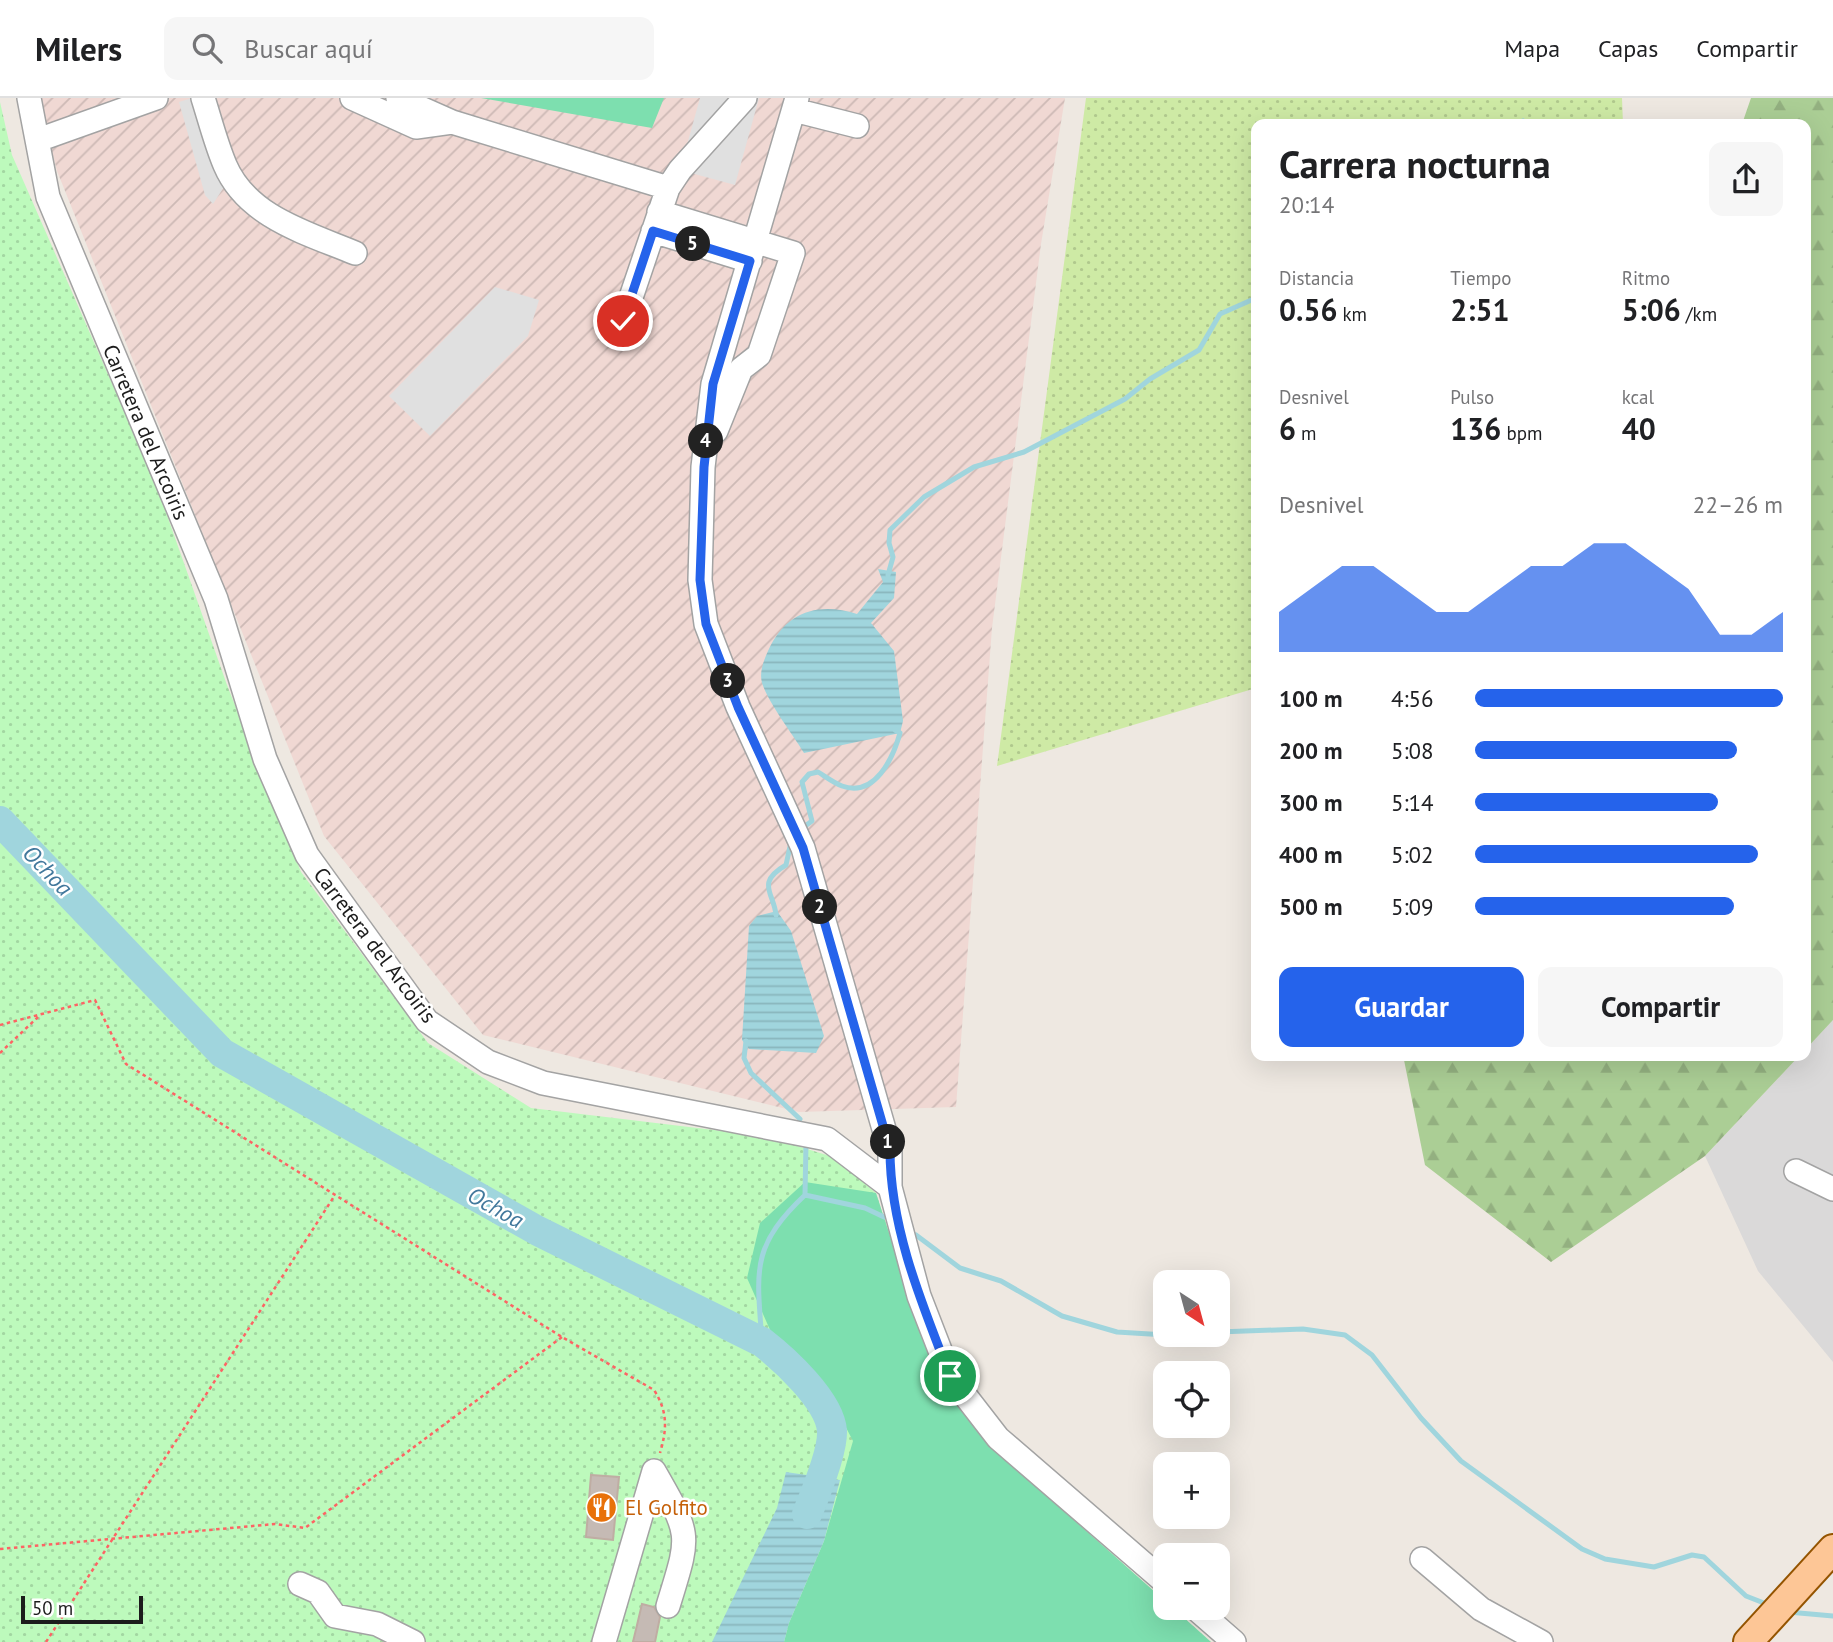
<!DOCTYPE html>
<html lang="es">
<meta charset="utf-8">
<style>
body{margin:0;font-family:"PT Sans",sans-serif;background:#f6f6f6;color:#202124;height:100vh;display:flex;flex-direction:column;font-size:26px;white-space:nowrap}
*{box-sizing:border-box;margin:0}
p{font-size:23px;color:#757577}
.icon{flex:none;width:38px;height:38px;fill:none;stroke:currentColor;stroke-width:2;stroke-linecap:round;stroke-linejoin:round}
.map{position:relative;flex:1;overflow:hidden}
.details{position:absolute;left:1251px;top:21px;width:560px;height:942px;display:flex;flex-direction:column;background:#fff;border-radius:14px;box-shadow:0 7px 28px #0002}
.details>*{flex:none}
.needle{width:46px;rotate:144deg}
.fabs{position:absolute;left:1153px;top:1172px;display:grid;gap:14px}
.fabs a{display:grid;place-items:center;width:77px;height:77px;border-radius:14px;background:#fff;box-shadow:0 7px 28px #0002;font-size:35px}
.scale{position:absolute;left:21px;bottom:18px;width:122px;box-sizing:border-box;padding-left:7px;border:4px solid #1c1c1c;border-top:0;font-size:19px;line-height:24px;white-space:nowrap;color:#1c1c1c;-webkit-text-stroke:5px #fff;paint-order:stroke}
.pin{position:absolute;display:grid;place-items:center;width:60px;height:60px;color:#fff;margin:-30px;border:4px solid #fff;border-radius:50%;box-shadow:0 2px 7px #0007}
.km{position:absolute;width:35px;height:35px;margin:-18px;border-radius:50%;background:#222;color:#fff;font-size:19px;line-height:35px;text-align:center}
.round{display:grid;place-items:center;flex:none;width:74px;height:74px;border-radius:14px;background:#f6f6f6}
.head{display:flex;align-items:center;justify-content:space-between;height:119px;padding:0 28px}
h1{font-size:38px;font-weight:700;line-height:52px}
.metrics{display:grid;grid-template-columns:repeat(3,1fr);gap:10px;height:119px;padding:7px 28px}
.metrics div{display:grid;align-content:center}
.metrics b{font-size:30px;font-weight:700}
.metrics small{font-size:19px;font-weight:400}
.metrics p{font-size:19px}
.chart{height:196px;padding:14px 28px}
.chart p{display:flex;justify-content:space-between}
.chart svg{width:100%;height:126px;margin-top:7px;fill:#2563eb;opacity:.7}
.primary-button{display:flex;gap:14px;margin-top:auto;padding:14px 28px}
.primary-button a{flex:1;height:80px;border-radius:14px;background:#2563eb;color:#fff;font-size:28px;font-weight:700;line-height:80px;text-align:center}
.primary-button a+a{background:#f6f6f6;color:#202124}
ul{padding:0 28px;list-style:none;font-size:23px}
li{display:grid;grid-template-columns:112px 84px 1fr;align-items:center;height:52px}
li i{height:18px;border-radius:9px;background:#2563eb}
header{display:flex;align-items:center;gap:42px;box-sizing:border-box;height:98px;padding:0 35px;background:#fff;border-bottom:2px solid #e0e0e0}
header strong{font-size:33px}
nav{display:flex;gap:38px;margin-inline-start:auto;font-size:24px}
.search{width:490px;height:63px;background:#f6f6f6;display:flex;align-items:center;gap:18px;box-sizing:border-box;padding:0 24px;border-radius:14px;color:#757577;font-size:26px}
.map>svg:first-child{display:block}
.residential{fill:#dad9d9}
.military{fill:url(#military-furrows)}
.grass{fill:url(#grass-dots)}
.forest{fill:url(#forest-firs)}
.park{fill:url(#park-dots)}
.pitch{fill:#7ddfaf}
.parking{fill:#e0e0e0}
.water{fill:url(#water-rules)}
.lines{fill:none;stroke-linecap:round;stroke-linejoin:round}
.stream{stroke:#a0d5dd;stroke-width:5}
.river{stroke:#a0d5dd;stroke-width:30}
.building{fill:#c5bab4;stroke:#bfada3;stroke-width:2}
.minor-casing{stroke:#a3a3a3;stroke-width:26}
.major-casing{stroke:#945400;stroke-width:32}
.path{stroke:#fc6464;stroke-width:2.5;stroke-dasharray:3.5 3.5;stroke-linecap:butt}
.minor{stroke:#fff;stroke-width:23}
.major{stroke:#fdc696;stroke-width:28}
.route-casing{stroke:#fff;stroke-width:14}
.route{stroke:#2563eb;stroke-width:9}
.labels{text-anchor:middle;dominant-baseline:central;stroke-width:5;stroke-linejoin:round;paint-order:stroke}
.street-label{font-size:21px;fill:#1c1c1c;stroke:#fff}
.food-label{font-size:21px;fill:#c56008;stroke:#fff;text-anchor:start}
.water-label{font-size:23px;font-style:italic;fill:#42789c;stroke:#fff}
</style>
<header>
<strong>Milers</strong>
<div class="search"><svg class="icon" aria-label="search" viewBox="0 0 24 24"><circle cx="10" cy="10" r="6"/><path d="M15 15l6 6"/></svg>Buscar aquí</div>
<nav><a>Mapa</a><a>Capas</a><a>Compartir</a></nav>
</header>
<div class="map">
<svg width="1833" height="1544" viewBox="0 0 1833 1544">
<defs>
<pattern id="military-furrows" width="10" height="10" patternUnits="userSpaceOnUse" patternTransform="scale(1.75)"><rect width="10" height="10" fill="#f0d8d3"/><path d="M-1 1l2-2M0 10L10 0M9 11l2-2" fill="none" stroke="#cdb9b5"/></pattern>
<pattern id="grass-dots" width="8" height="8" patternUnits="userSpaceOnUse" patternTransform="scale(1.75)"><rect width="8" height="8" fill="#ceeaa5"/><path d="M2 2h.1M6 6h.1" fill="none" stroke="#b0c88d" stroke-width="1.8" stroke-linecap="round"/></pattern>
<pattern id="forest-firs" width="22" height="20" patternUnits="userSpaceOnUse" patternTransform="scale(1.75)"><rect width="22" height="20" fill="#abce95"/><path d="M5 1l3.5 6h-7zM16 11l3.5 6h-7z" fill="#93b080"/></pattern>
<pattern id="park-dots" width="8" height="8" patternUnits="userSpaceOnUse" patternTransform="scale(1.75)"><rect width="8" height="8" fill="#bdfabc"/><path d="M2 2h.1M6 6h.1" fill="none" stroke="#a2d6a1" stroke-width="1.8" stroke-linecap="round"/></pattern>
<pattern id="water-rules" width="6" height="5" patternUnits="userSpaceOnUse" patternTransform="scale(1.75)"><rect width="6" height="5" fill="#a0d5dd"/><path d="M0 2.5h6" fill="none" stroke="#89b6bd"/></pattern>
</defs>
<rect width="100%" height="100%" fill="#eee8e1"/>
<!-- residential -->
<path class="residential" d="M1833,922V1264L1758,1173L1705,1058L1800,957H1806V951Z"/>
<!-- military -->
<path class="military" d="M38,0H1065L1041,146L992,530L956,1009L799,1014L483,937L324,738L57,73Z"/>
<!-- grass -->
<path class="grass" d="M1086,0H1622L1623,26H1256V590L997,668Z"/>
<!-- forest -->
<path class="forest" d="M1751,0H1833V922L1806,951V26H1742Z
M1403,957H1800L1705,1058L1551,1164L1425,1067Z"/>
<!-- park -->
<path class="park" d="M0,4L12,57L156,386L227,587L301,774L428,945L531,1010L765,1038L833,1059L876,1095L933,1270L993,1350L1165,1503L1166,1510H1173L1211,1544H0Z"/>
<!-- pitch -->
<path class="pitch" d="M481,0H664L652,30Z
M805,1084L876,1095L933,1270L993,1350L1165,1503L1166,1510H1173L1211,1544H784L789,1525L824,1443L853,1343L824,1287L771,1234L747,1180L760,1125Z"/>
<!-- parking -->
<path class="parking" d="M192,0H212L233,75L213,106L205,97L179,4Z
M700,0H759L735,87L680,72Z
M495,189L539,202L528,238L430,338L389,298Z"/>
<!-- water -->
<path class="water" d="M878,471L896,474L894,500L871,525L894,553L903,623L900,635L804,655C792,635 769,606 762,585C759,574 764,562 768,553C786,513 819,504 857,516L883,484Z
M777,813L791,833L824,938L816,955L749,951L742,942L749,828L757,818Z
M786,1374L840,1382L824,1443L789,1525L784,1544H712L777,1410Z"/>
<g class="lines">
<!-- stream -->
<path class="stream" d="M1519,26L1523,23
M888,477L893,459L889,445L890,432L924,399L974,369L1024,354L1125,301L1150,281L1199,252L1220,216L1256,200
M801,731L812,723L802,684L809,676L818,674C826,679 834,685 842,688C875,700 893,660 900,635L895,632
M776,817C774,795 755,785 786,767L791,744
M746,943L744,960L751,975L800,1021
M805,1097L806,1045
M916,1137L960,1170L1001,1183L1062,1218L1117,1234L1166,1237
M1218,1234L1303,1231L1345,1237L1372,1257L1421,1320L1461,1363L1582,1451L1605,1461L1654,1469L1692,1457L1704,1459L1746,1498L1769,1507
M1166,1237H1189
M762,1244C757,1173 750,1149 805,1097L865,1110L884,1119
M1788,1514L1833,1518"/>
<!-- river -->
<path class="river" d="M0,723L222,955L538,1133L762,1244C784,1261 830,1303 832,1333C833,1353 815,1397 807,1416"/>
</g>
<!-- building -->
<path class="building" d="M591,1377L619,1379L613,1442L586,1439Z
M642,1506L654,1509L660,1519L655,1544H633Z"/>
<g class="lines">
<defs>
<path id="minor" d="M29,0L48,99L216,501L265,661L307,757L427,923L488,964L543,985L827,1041L890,1089L919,1198L950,1278L998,1340L1166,1485
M203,0C210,22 216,46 225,67C247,119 307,135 355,155
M352,0L416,29L452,24L398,0
M797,0L713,286L703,369L700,482L706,526L738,609L803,750L890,1052V1089
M794,12L857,28
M452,24L668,90
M38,42L156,0
M659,114L793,155L759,257L741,271L716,333
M653,133L750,163
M623,223L668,90L680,72L745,0
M1796,1073L1833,1091
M1422,1461L1481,1511L1541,1544
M300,1486L318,1494L335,1518L377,1526L413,1544
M1195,1510L1234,1544
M604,1544L654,1373C692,1439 690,1436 668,1508"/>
<path id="major" d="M1748,1544L1833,1451"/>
</defs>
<!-- minor casing -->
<use href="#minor" class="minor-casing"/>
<!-- major casing -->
<use href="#major" class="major-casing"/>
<!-- path -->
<path class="path" d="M0,927L95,902L126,966L562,1239L654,1292C668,1314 667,1331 660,1355
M0,955L38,919
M0,1451L275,1426L305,1430L562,1239
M46,1544L335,1097"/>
<!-- minor -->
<use href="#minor" class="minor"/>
<!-- major -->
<use href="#major" class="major"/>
</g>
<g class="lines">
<defs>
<path id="route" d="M623,223L653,133L750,163L713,286L704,369L700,482L706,526L738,609L803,750L890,1052C890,1130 922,1206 950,1278"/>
</defs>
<!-- route casing -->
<use href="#route" class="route-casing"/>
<!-- route -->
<use href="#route" class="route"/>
</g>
<!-- icons -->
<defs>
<symbol id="restaurant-disc" viewBox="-11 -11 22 22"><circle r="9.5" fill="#e8710a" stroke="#fff"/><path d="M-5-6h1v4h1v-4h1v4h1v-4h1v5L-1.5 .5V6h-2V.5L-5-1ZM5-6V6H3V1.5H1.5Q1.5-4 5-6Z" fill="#fff"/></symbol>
</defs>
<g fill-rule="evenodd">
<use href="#restaurant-disc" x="584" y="1392" width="35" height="35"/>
</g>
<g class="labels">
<!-- street labels -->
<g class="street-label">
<text transform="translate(146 334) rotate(67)">Carretera del Arcoiris</text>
<text transform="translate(375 847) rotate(53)">Carretera del Arcoiris</text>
</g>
<!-- food labels -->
<g class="food-label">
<text x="625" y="1409">El Golfito</text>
</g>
<!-- water labels -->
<g class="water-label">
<text transform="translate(48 772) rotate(46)">Ochoa</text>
<text transform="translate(496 1109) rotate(29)">Ochoa</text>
</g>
</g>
</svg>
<div class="fabs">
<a><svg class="needle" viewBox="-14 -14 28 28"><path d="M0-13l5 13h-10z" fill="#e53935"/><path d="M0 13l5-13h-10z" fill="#757577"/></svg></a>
<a><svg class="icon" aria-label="locate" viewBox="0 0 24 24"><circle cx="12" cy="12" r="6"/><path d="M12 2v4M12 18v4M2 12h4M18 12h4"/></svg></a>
<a>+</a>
<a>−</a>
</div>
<div class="scale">50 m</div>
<div class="pin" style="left:950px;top:1278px;background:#1e9e55"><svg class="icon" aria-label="arrive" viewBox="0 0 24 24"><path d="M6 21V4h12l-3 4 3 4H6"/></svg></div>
<div class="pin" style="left:623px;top:223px;background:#d93025"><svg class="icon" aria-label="check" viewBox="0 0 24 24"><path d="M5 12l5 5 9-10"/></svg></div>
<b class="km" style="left:888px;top:1044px">1</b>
<b class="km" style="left:820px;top:809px">2</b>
<b class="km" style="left:728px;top:583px">3</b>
<b class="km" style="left:706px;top:343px">4</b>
<b class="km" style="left:693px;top:146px">5</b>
<section class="details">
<div class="head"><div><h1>Carrera nocturna</h1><p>20:14</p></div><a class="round"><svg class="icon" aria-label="share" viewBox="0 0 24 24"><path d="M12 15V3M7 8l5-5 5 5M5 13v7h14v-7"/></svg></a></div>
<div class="metrics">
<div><p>Distancia</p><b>0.56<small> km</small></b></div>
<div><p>Tiempo</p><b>2:51</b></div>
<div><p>Ritmo</p><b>5:06<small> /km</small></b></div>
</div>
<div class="metrics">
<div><p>Desnivel</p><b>6<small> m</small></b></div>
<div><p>Pulso</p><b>136<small> bpm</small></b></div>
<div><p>kcal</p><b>40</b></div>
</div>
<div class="chart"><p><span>Desnivel</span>22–26 m</p>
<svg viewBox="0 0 160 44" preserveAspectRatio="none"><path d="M0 44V30L10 22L20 14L30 14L40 22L50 30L60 30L70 22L80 14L90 14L100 6L110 6L120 14L130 22L140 38L150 38L160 30V44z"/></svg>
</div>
<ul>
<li><b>100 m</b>4:56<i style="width:100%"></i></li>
<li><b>200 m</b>5:08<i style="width:85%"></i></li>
<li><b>300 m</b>5:14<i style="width:79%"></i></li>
<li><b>400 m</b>5:02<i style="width:92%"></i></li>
<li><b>500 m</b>5:09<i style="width:84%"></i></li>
</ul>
<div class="primary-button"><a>Guardar</a><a>Compartir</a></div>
</section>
</div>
